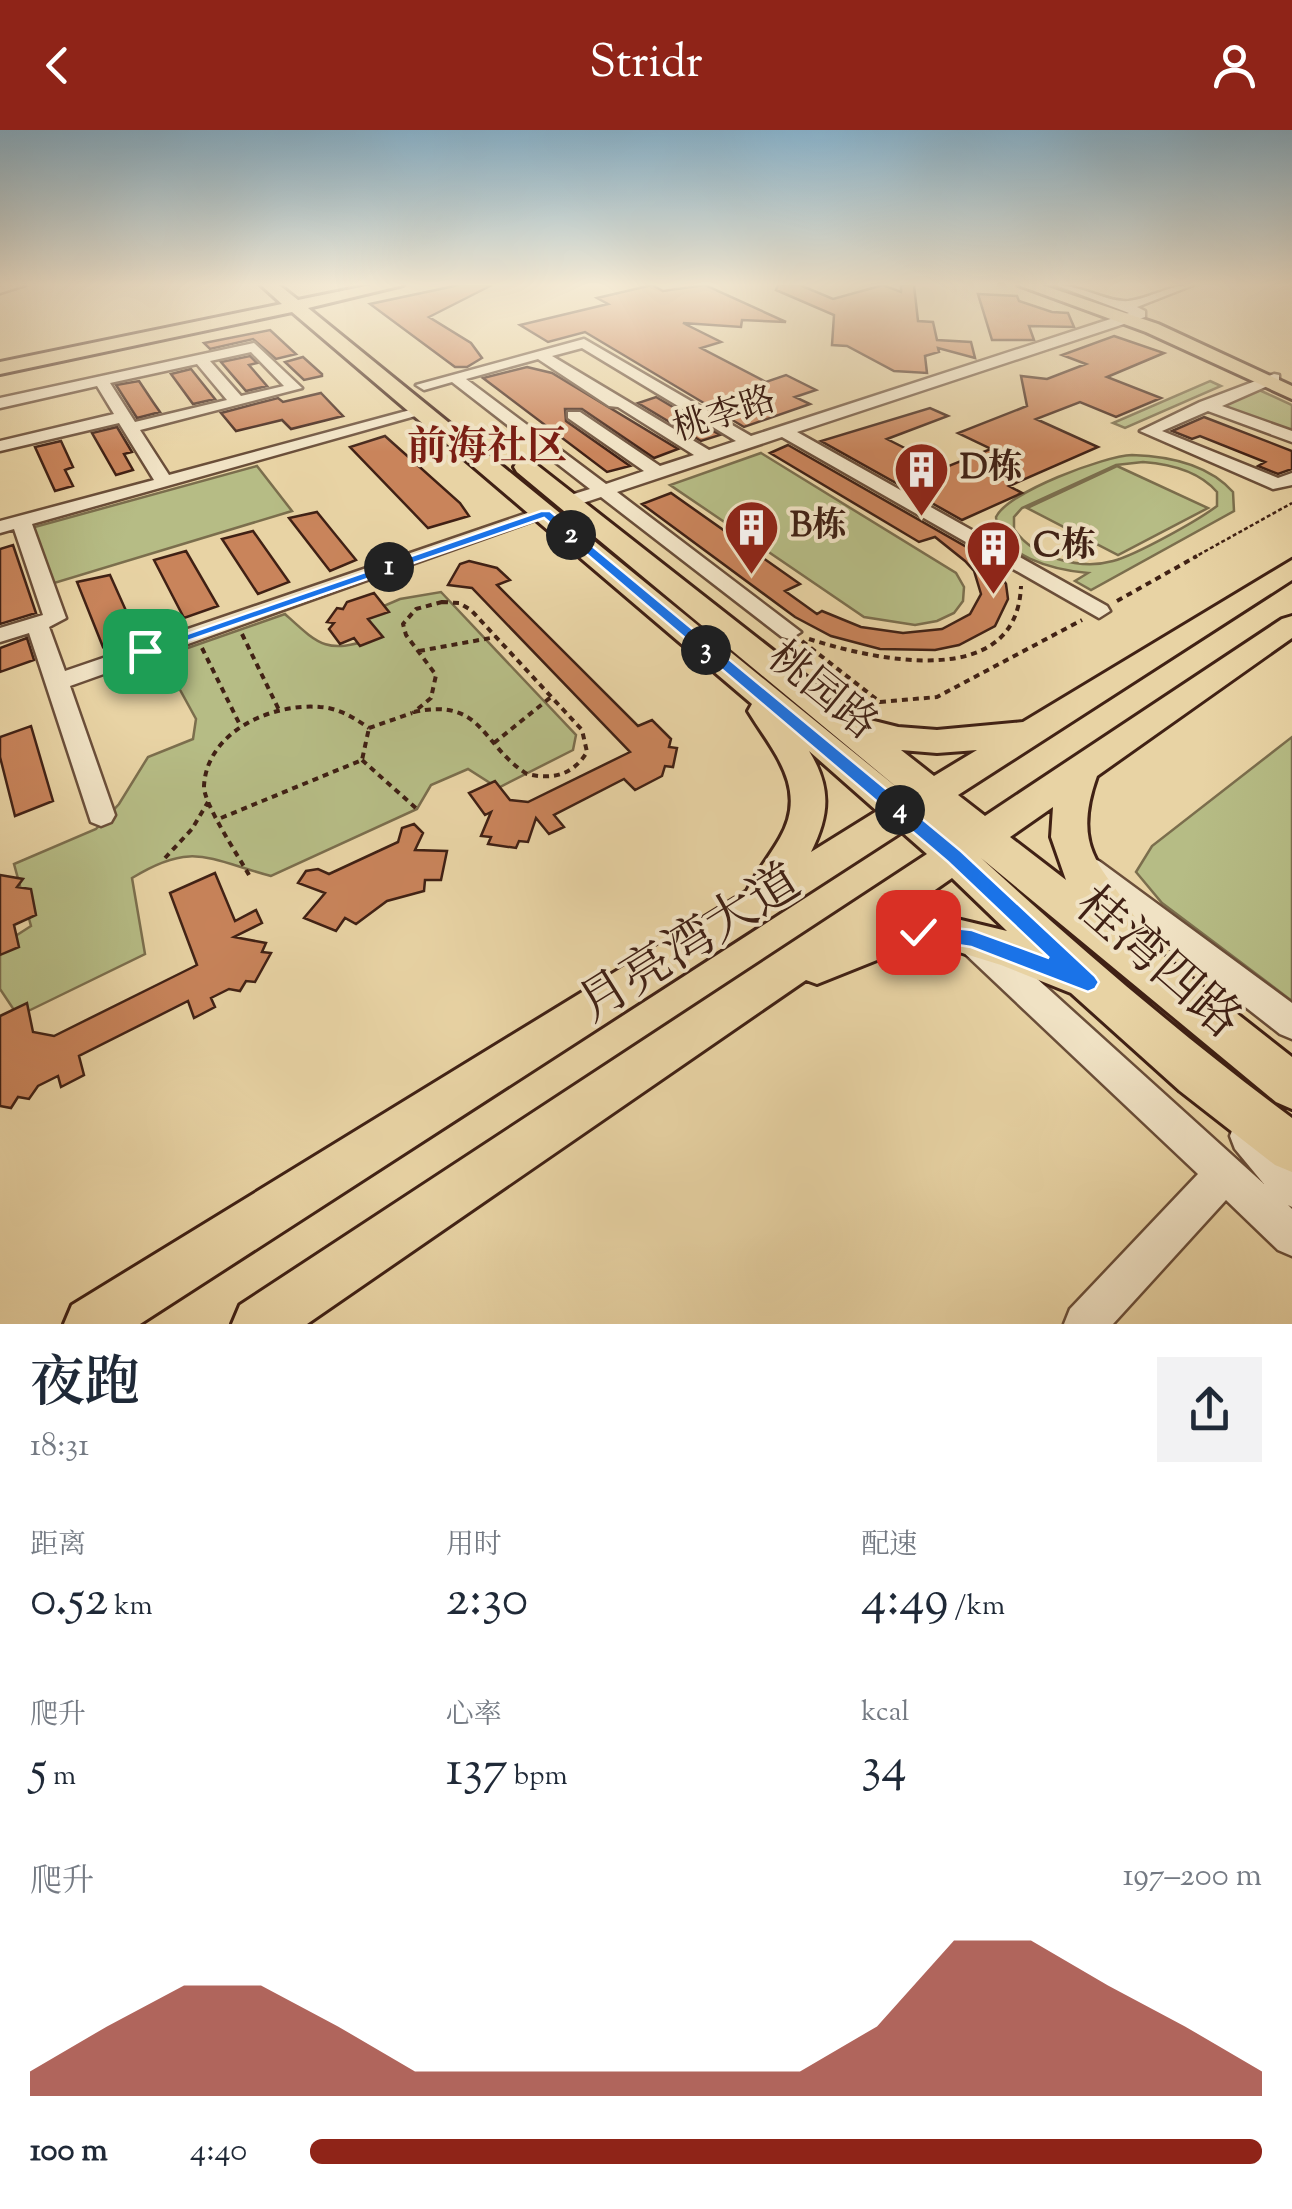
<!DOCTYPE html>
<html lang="zh">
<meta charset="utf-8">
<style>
body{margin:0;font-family:"Sorts Mill Goudy","Noto Serif SC",serif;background:#f2f2f3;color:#1f2937;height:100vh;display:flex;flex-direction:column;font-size:38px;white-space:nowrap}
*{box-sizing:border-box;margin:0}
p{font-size:32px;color:#747a83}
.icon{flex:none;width:55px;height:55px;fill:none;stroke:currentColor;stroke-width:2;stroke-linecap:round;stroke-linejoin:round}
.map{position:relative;height:1194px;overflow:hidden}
.panel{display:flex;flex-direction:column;background:#fff;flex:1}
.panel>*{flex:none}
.pin{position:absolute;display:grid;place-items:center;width:85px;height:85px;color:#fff;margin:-42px;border-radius:20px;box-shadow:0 5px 15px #0006}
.km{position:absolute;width:50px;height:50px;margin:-25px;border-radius:50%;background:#222;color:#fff;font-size:28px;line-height:50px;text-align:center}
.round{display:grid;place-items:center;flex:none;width:105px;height:105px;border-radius:0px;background:#f2f2f3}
.headline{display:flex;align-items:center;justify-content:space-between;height:170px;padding:0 30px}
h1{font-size:55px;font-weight:600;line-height:75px}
.figures{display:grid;grid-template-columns:repeat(3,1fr);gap:15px;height:170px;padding:10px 30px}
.figures div{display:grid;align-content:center}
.figures b{font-size:50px;font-weight:600}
.figures small{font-size:28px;font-weight:400}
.figures p{font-size:28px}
.chart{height:280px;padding:20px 30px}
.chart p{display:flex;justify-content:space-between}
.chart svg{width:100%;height:180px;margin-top:10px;fill:#8f2418;opacity:.7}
ul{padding:0 30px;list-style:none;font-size:32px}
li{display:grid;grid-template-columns:160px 120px 1fr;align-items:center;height:75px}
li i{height:25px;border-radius:12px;background:#8f2418}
header{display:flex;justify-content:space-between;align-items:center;height:130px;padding:0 30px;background:#8f2418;color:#fff;font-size:45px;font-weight:600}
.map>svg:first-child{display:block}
.green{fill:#b6bc85;stroke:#7b6e4d;stroke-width:2.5;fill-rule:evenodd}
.building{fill:#c9845b;stroke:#402115;stroke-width:2.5}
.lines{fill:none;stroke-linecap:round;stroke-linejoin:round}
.minor-casing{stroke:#6a4e39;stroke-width:5}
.major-casing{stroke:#402115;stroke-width:6}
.path-far1{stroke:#402115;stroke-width:2.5;stroke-dasharray:4 2.5;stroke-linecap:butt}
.path{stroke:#402115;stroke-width:4;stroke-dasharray:6 5;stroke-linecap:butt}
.minor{fill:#f0e2c4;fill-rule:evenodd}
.major{fill:#e8d3a4;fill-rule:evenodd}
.route{fill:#1a73e8;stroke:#fff;stroke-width:2.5}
.labels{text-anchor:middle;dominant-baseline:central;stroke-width:8;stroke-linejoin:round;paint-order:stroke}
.far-street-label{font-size:35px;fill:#402115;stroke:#f0e2c4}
.far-poi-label{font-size:35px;font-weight:bold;fill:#402115;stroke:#f0e2c4;text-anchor:start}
.far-quarter-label{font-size:40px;font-weight:bold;fill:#7a1f14;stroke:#f0e2c4}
.street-label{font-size:42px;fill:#402115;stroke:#f0e2c4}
.near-street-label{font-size:50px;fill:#402115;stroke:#f0e2c4}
</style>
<header><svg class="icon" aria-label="back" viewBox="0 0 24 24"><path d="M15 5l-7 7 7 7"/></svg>Stridr<svg class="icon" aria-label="person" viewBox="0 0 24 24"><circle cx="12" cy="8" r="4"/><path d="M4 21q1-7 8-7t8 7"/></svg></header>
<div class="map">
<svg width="1292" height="1194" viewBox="0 0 1292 1194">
<rect width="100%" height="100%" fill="#e8d3a4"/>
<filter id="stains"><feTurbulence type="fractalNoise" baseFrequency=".002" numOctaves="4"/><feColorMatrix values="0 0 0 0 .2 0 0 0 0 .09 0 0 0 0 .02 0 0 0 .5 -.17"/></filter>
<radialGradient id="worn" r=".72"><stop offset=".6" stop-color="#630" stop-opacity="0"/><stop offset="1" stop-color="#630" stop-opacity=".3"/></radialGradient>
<!-- green -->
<path class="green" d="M1210,251L1221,256L1125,298L1113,293Z
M1257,259L1292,275V304L1220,276Z
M761,323L956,443L964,457L963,471L954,483L937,491L915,495L864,487L670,355Z
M1132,325C1167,326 1208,334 1233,362L1234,381L1091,460L1075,451L1088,443C1055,440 998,427 996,387C1008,362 1104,326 1132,325ZM1143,332C1170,334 1199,341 1217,362V376C1197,391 1136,425 1113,431C1081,440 1033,428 1014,399V387L1022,378L1116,335Z
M257,336L292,381L51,454L31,398Z
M1117,336L1208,378L1118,425L1027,378Z
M441,462L576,605L573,620L498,658L468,639L431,655L417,679L271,746C208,729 192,711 132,748L145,824L18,886L0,859V816L31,796L14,734L96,699L119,674L148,627L193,609L196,589L162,527L285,484C319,515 326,524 372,509L363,485L400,469Z
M1292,607V871L1162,773L1136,742L1152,716Z"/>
<!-- building -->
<path class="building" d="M459,155H492L429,187L471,213L482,228L467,237H455L370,174Z
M652,155L663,161L705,155L786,192L742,190L741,197L683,193L721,212L701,218L766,252L786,245L816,260L795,267L810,274L744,297L585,202L548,212L520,195L608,174L597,168Z
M778,155H800L833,169L883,155L901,162V155H914L918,191L933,192L937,210L971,212L975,228L938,218L939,222L925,226L927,243L894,241L847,216L832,215L834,185L776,160Z
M978,164L1017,166L1019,171L1052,182L1068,183L1074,197L1029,196L1034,210H992Z
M270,200L296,224L276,229L253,209L210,219L204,213Z
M1114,206L1164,223L1107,247L1161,268L1116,287L1080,272L1036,289L1098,317L1009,356L1022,363L962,390L821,311L930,278L948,286L887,309L944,338L991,319L958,303L1027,276L1021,246L1047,249L1086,234L1062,225Z
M250,226L257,233L249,235L267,256L246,261L221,232Z
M303,227L322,244V246L304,250L285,232Z
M527,237L552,243L678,319L654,328L582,279H565L566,291L630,336L607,342L483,248Z
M191,239L215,269L193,274L171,244Z
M139,251L153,272L160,282L137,288L116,255Z
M321,263L343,286L291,299L282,290L236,301L221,283L278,268L283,272Z
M656,267L720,305L701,311L638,273Z
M1204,287L1292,321V339L1278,344L1258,336L1265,332L1200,306L1192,309L1172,301Z
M117,297L132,322L124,324L133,340L116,345L92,303Z
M385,306L460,373L469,386L428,398L350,317Z
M61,311L73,337L65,340L73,356L55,361L35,317Z
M788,315L991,431L1006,454L1008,469L995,496L959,515L935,520L880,519L831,506L795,487L642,374L671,363L800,454L785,461L817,484L822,481L861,497L903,503L942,499L970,484L981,464L974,441L965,431L935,407L919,412L770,323Z
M317,382L334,403L356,430L330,441L289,388Z
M253,401L289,452L258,464L222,409Z
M13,415L36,483L0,494V419Z
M186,421L218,476L184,488L154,430Z
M469,431L497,438L510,450L497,455L638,596L652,590L671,609L669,617L677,618L673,637L665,636L662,646L635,660L624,649L554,685L564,697L549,704L536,688L528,712L519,711L516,718L488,714L491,707L481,706L491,682L485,685L469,663L495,651L510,670L528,672L630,622L472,458L448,455L460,434Z
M110,445L136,503L103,517L77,452Z
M374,463L389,482L368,489L383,507L360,516L354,508L340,514L329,499L334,493L327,492L337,478L343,479L347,472Z
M27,508L34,530L0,542V518Z
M31,596L53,671L15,686L0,627V607Z
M414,694L423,703L415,720L447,721L441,750H425L424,761L387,771L356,794L345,788L336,801L304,788L325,763L298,753L306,741L318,739L329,744L398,712L402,698Z
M215,743L235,791L256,780L262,793L234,807L266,813L262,822L271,823L255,852L246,851L240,861L229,859L211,868L215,877L194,888L188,871L79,926L84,945L61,957L58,946L38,956L29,969L18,967L11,978L0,976V886L27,873L33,902L54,906L197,835L170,763Z
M0,745L23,749L17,757L31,759L36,785L14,795L19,817L0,825Z"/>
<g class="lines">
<defs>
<path id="minor" d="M0,155H25L0,163Z
M1056,155C1080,155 1109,173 1129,171C1151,168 1169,155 1193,155L1137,177L1145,181V187L797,302L1107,476L1110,481L1099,488L782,307L617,362L801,502L790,509L782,507L601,367L568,378L561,376V368L590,359L452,252L424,260L416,255L584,209L751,306L1129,183ZM582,218L736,311L709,320L552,226ZM538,229L609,276L618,277L694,325L660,336L580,282H568V288L644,341L606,354L466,249Z
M254,213L302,258L140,300L169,345L425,276L433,281L32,394L66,488L49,497L65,541L539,379H553L555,383L70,556L115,685L111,692L101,696L91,692L29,503L0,512V498L43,485L14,399L0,403V391L154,350L119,293L0,321V311L114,284L97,256L0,278V268ZM251,222L284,256L241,266L210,231ZM197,234L227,270L135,292L110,253Z
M1274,244L1279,245V251L1222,276L1292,301V312L1208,281L1162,301L1278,348L1292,343V355L1273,359L1140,301L1200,272Z
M1089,727L1099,731L1292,873V909L1280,904L1079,747L1074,739L1079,731Z
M971,796L982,799L1264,1054L1235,1019L1230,1006L1235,993L1248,988L1261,993L1292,1029V1077L1288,1075L1292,1079V1126L1278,1120L1226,1070L1113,1194H1064L1070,1179L1198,1044L960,819L955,809L960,799Z"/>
<path id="major" d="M261,155H279L298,170L371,155H403L308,178L905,664L517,342L514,337L517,332H533L858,587L898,597L937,600L1023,592L1292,430V450L958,665L985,686L1282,489L1292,486V508L1097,646C1067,730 1113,740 1144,804L1142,809L1292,927V979L1276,972L981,728C1081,819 1183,907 1292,988V1042L1275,1035L1180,961L1071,863L1001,835L959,822L921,819L882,828L817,854L806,850L307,1194H232L240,1175L927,724L902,702L140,1194H64L72,1175L747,761C756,742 770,726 780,708C809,658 773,622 748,581L752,574L292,182L0,244V232L282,174ZM901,620L937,623L977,620L934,646ZM809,621L877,681L811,722C830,684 831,657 809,621ZM1053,677L1051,707L1066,750L1010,707ZM952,748L1007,801L940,785L892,790Z
M1018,155H1042L1158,194L1292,256V269L1146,202Z"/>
</defs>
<!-- minor casing -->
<use href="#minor" class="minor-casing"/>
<!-- major casing -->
<use href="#major" class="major-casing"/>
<!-- path-far1 -->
<path class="path-far1" d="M1193,428L1292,373"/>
<!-- path -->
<path class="path" d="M1117,471L1197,426
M442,472L459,473L471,480L582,600L587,622C573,645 553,650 527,644C481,615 483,567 414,582L431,568L436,545L406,505L403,494L416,479Z
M242,504L279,580
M809,509C875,530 1017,562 1021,456
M802,511L880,572L937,567L1082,490
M202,518L241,597
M419,521L496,507
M369,598L412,583
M494,613L551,567
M362,630L417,679
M221,688L362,630L369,598
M165,728L192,699L208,672
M249,745C239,727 203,673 204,656C207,601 272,573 320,577C339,578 354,588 369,598"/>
<!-- minor -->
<use href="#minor" class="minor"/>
<!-- major -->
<use href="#major" class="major"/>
</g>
<!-- sky -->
<linearGradient id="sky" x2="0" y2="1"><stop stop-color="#88b5d0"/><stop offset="0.48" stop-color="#f5ebd6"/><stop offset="1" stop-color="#f5ebd6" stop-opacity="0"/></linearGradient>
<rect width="1292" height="322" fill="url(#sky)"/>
<!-- route -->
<path class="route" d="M541,381H550L961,721L1095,846L1099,852L1095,859L1088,862L971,817L911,808V796L918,794L972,800L1049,828L948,732L544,388L150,524L138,521Z"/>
<!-- icons -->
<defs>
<symbol id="building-pin" viewBox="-11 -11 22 30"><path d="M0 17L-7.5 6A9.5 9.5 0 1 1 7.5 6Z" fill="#8f2418" stroke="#f0e2c4"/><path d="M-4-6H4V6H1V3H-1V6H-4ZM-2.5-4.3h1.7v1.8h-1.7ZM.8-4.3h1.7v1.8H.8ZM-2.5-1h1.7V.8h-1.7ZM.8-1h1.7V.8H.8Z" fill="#fff"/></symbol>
</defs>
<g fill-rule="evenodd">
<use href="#building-pin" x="890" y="308" width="63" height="86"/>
<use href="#building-pin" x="720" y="366" width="63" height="86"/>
<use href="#building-pin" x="962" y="386" width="63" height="86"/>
</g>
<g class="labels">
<!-- far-street labels -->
<g class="far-street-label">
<text transform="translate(725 286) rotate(-18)">桃李路</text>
</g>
<!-- far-poi labels -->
<g class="far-poi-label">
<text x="960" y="339">D栋</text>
<text x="790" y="397">B栋</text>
<text x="1033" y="417">C栋</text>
</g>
<!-- far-quarter labels -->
<g class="far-quarter-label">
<text x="487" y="319">前海社区</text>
</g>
<!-- street labels -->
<g class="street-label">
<text transform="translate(821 563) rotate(39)">桃园路</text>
</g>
<!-- near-street labels -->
<g class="near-street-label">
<text transform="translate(691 816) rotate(-32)">月亮湾大道</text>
<text transform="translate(1156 835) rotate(41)">桂湾四路</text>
</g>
</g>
<rect width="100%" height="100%" filter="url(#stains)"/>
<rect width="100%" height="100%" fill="url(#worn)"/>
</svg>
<div class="pin" style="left:145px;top:521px;background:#1e9e55"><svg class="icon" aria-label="arrive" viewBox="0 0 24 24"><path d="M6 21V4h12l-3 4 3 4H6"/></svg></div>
<div class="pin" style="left:918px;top:802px;background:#d93025"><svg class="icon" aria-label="check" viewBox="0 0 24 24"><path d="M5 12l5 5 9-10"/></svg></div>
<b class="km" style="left:389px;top:437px">1</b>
<b class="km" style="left:571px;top:405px">2</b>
<b class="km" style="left:706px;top:520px">3</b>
<b class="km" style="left:900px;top:680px">4</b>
</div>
<section class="panel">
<div class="headline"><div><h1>夜跑</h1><p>18:31</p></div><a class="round"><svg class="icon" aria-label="share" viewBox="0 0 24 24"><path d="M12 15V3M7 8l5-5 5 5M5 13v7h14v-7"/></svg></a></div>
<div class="figures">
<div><p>距离</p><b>0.52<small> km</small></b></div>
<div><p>用时</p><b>2:30</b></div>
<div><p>配速</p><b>4:49<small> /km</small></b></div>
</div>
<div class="figures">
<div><p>爬升</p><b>5<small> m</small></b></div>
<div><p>心率</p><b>137<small> bpm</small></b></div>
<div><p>kcal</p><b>34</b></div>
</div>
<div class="chart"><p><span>爬升</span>197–200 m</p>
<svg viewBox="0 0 160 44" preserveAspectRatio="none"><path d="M0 44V38L10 27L20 17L30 17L40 27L50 38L60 38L70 38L80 38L90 38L100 38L110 27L120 6L130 6L140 17L150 27L160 38V44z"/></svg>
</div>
<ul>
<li><b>100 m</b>4:40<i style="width:100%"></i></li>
</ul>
</section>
